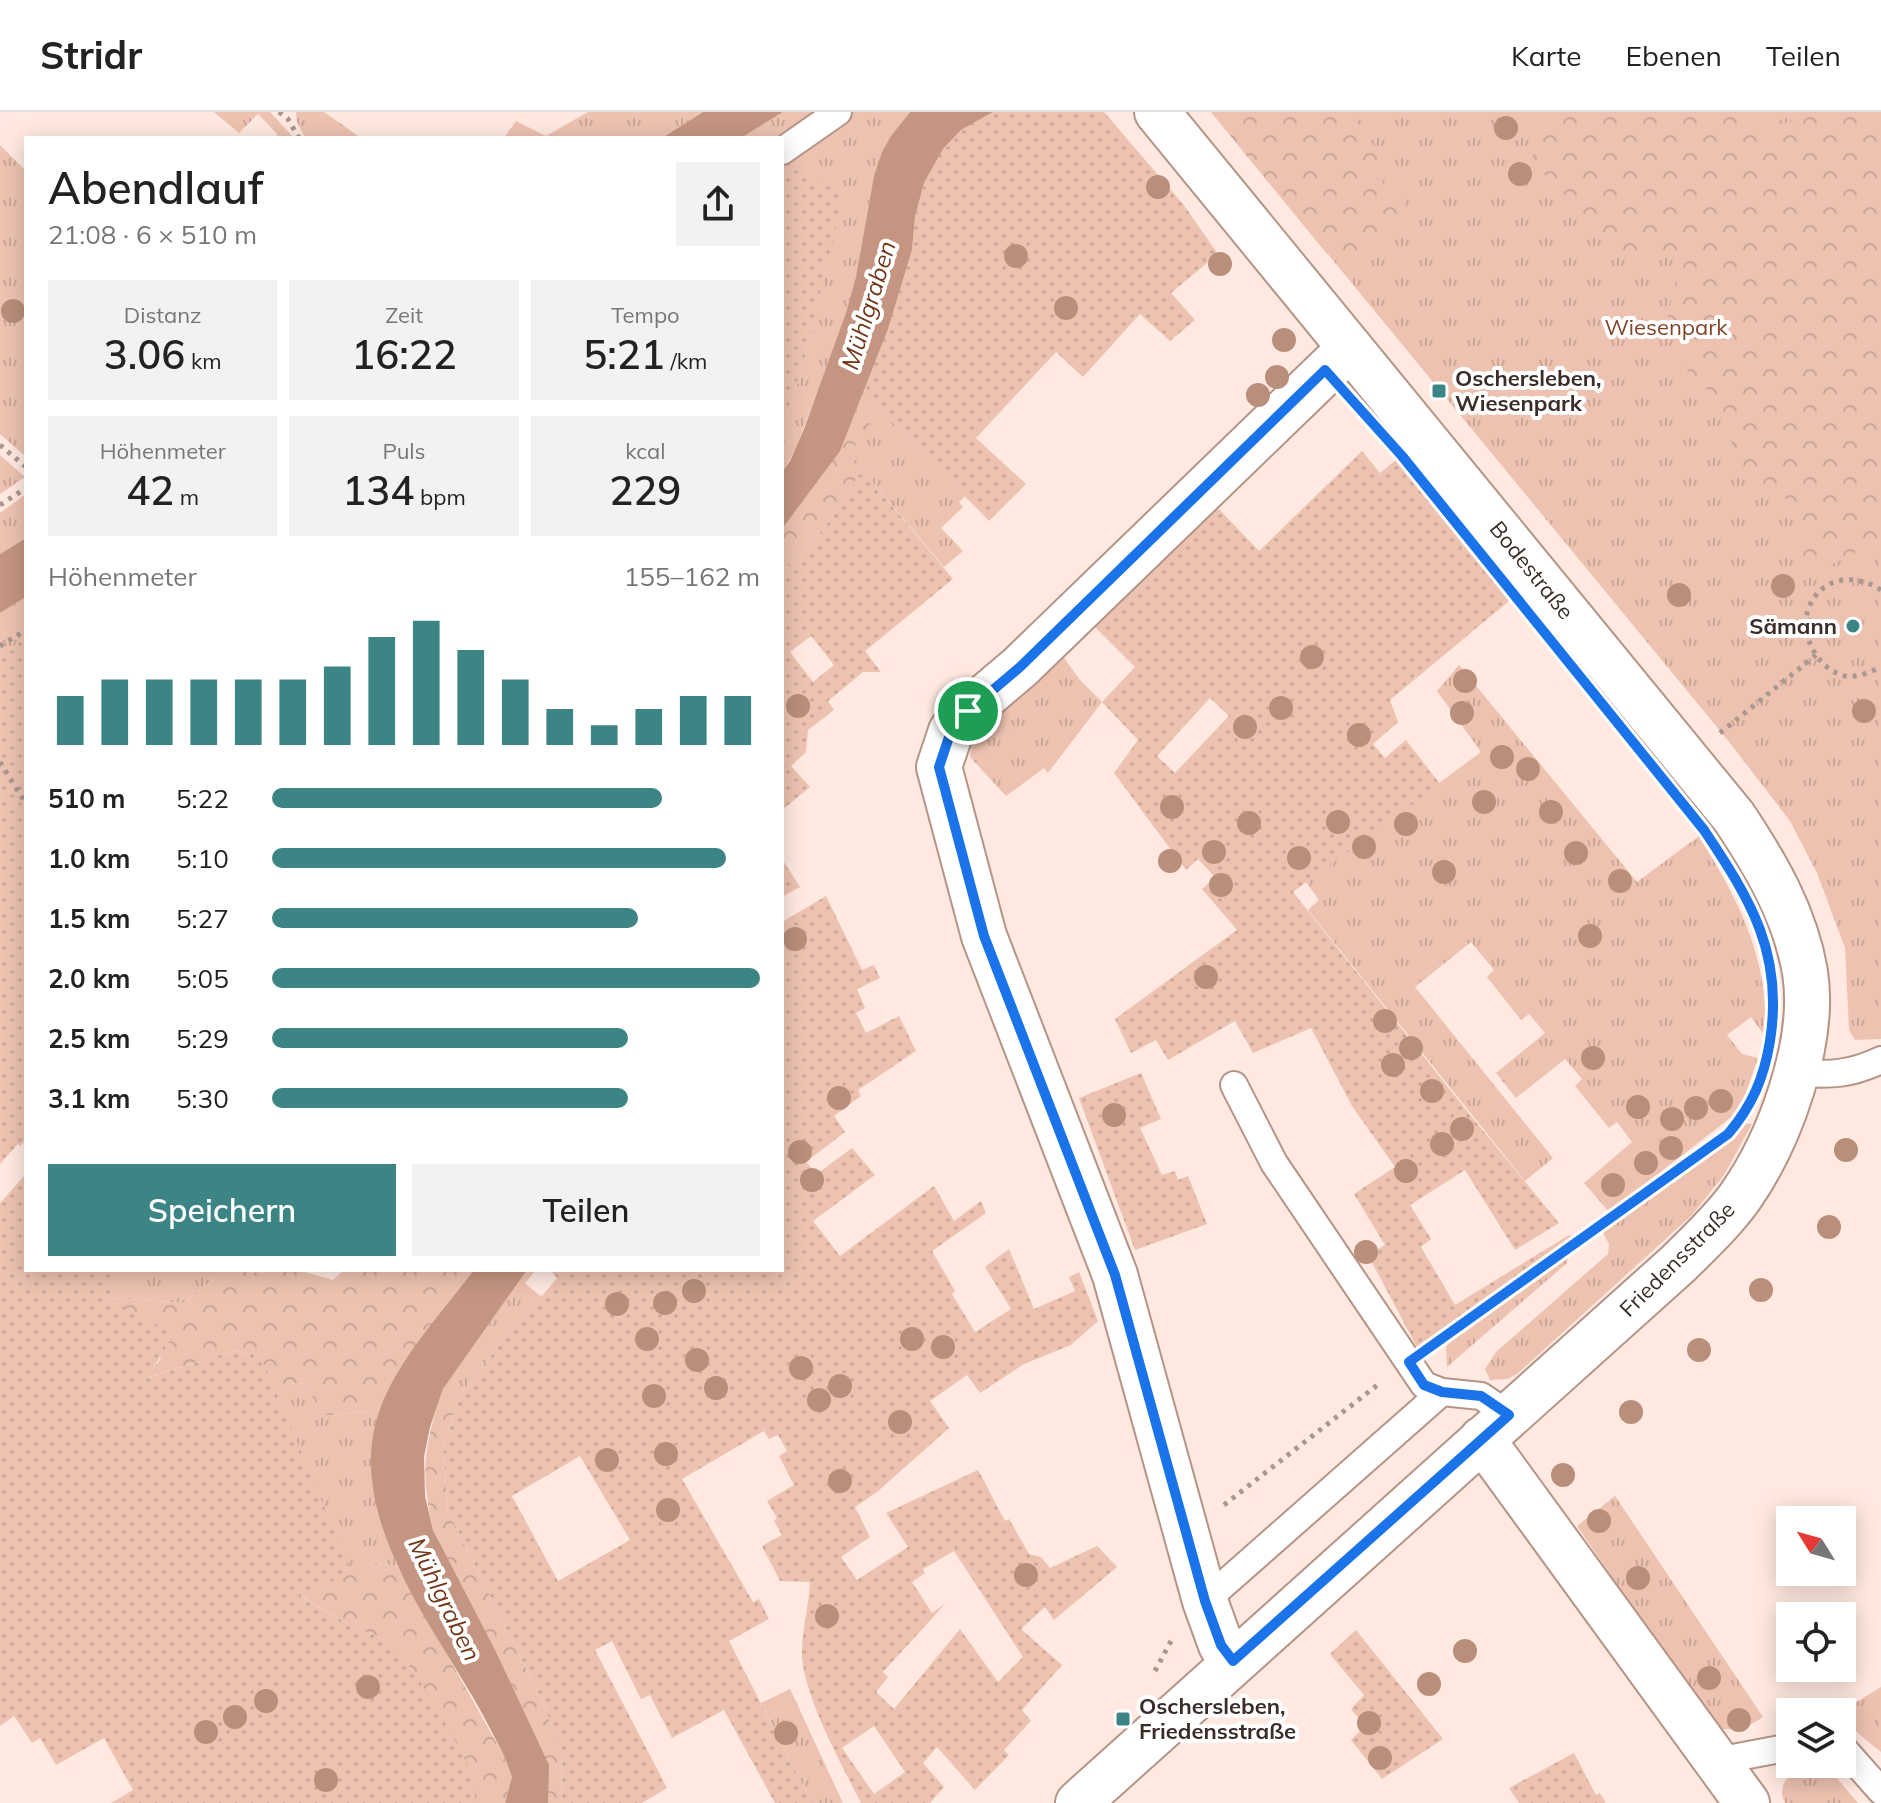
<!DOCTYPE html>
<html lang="de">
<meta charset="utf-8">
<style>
body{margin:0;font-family:Mulish,sans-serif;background:#f2f2f2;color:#222;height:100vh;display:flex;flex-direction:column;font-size:30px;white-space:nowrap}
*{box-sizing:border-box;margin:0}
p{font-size:26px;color:#767676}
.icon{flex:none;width:44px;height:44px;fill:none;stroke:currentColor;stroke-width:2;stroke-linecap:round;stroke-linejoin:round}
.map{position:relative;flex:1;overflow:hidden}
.details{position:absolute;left:24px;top:24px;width:760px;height:1136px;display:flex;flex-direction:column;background:#fff;border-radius:0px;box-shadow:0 4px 20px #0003}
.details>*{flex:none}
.needle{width:52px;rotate:307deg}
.buttons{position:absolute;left:1776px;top:1394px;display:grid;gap:16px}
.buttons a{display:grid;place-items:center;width:80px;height:80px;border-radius:0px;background:#fff;box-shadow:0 4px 20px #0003;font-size:40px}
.pin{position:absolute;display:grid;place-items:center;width:68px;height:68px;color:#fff;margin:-34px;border:4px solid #fff;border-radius:50%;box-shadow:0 2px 8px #0007}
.round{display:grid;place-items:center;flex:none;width:84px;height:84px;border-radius:0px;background:#f2f2f2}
.summary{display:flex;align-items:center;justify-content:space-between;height:136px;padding:0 24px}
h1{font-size:44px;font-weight:600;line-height:60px}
.metrics{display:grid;grid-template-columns:repeat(3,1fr);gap:12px;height:136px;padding:8px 24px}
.metrics div{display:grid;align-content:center;border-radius:0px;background:#f2f2f2;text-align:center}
.metrics b{font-size:40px;font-weight:600}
.metrics small{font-size:22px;font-weight:400}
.metrics p{font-size:22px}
.chart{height:224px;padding:16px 24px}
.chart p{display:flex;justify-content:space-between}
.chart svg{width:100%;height:144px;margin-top:8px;stroke:#3d8585;stroke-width:6}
.primary-button{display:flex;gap:16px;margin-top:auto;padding:16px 24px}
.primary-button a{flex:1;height:92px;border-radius:0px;background:#3d8585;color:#fff;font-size:32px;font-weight:600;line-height:92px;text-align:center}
.primary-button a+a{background:#f2f2f2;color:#222}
ul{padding:0 24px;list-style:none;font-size:26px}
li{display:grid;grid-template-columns:128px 96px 1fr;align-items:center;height:60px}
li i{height:20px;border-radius:10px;background:#3d8585}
header{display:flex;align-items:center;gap:48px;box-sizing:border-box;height:112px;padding:0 40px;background:#fff;border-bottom:2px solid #e0e0e0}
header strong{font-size:38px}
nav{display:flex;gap:44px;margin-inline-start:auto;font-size:28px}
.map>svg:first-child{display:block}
.grass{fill:url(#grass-tufts)}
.forest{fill:url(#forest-crowns)}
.garden{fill:url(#garden-dots);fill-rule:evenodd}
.water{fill:#c49581}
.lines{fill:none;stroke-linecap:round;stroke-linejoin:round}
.lane-casing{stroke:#b59486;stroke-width:30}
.street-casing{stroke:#b59486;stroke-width:48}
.secondary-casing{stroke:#b59486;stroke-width:48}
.path{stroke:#aa9890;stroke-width:5;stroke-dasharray:4 6;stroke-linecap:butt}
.lane{stroke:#fff;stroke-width:26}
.street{stroke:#fff;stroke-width:44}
.secondary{stroke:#fff;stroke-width:44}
.tree{fill:#b98e7a}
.route-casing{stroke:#fff;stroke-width:16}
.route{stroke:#1a73e8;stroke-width:10}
.poi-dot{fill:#3d8585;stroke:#fff;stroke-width:3}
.labels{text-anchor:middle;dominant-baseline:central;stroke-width:8;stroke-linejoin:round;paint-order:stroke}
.park-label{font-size:22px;fill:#804327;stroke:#fff}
.poi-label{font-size:22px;font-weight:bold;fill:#3a2c27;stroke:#fff;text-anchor:start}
.street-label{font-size:22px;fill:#3a2c27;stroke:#fff}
.water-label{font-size:24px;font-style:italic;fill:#74381b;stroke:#fff}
</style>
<header>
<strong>Stridr</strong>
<nav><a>Karte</a><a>Ebenen</a><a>Teilen</a></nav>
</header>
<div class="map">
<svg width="1881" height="1691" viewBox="0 0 1881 1691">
<defs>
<pattern id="grass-tufts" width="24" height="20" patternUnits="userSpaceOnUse" patternTransform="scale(2)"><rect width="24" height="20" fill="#edc2b0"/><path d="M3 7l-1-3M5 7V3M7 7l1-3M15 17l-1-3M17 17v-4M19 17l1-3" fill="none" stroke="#cca797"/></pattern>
<pattern id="forest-crowns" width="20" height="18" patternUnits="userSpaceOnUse" patternTransform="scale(2)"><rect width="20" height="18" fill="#edc2b0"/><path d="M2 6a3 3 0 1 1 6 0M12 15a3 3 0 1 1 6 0" fill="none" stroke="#cca797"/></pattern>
<pattern id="garden-dots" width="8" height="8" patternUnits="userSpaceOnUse" patternTransform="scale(2)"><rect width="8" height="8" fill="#edc2b0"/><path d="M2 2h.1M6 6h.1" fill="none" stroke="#cca797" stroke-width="1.8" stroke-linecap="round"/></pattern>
</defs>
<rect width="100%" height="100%" fill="#ffe9e0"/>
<!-- grass -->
<path class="grass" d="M214,0H270L294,26H277V22L258,2L239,21Z
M296,0H324L361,26H305L297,10Z
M588,0H703L662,26H504L516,9L546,24Z
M783,0H910C868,48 869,107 856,166C845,212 828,256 810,299C802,320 795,342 782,360V322L806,242L842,83L786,51L782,53V26H741Z
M1211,0H1881V927L1855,928L1849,918L1845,836L1817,761L1790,709L1730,631Z
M0,33L26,59V345L0,322Z
M863,280L965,384L959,390L963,395L941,416L963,439L944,455L862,358L840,339Z
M0,343L25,365L0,382Z
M26,382V426L0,442V401Z
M26,485V526L0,543V501Z
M1059,539L1080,568L1102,590L1048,661L1044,656L1006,684L970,645C971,603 1029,566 1059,539Z
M1459,553L1637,770L1699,724C1739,790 1769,845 1765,924L1751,905L1727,923L1742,942L1758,946L1743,989L1734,1003L1609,1100L1584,1071L1632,1030L1617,1010L1609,1016L1575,974L1582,967L1565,947L1516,986L1496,961L1545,921L1529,902L1521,908L1487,865L1494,858L1471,830L1415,875L1553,1046L1525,1069L1308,798L1319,788L1306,770L1481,640L1437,579Z
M1743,1011L1752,1012L1724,1063L1692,1103L1517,1262L1507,1267L1490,1268L1485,1257L1496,1240L1608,1142L1609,1132L1602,1119L1730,1026Z
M1568,1143L1567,1151L1447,1255L1446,1235L1452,1224Z
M120,1158H279L260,1161L224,1159L183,1191L109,1186Z
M527,1158H536L525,1171L539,1183L459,1284L443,1277Z
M285,1271L306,1272L323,1304L380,1298C364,1356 378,1399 397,1454L370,1450L352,1460L261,1308Z
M1615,1384L1763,1605C1747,1616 1736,1618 1716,1617L1577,1414Z
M1881,1575V1640C1866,1627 1844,1616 1850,1594Z
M790,1577L843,1691H812L761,1591Z
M1825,1652L1858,1691H1785C1772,1666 1804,1652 1825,1652Z"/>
<!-- forest -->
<path class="forest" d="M993,0L880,298L848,344L862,358C841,393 816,433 782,457V417L840,338L888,217Z
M1211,0H1350L1385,49L1378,68L1403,86L1402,119L1370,137L1327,142Z
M1540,0H1763L1749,20L1793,9L1807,0H1881V440L1860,438L1815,461L1796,437L1802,396L1764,374L1737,347L1720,291L1686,257L1667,209L1680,148L1622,140L1532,50Z
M279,1158H298L333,1168L344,1158H474L401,1257L380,1298L322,1304L306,1272L285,1271L261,1308L265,1254L253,1242L233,1239L146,1266L161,1246L109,1186L183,1191L224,1159L260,1161Z
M443,1277L459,1284L443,1333L448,1399L543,1590L561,1638L562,1691H548V1653L433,1417C420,1361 424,1332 443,1277Z
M370,1450L397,1454L505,1646L512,1665L505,1691H458L389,1529L353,1515L299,1483Z"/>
<!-- garden -->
<path class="garden" d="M993,0H1104L1183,92L1218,142L1171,181L1195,208L1170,229L1140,202L1083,265L1056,240L976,326L1026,372L989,409L863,280L888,217L912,138L915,105L924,71L943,37L961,18Z
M786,50L843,83L806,242L782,322V53Z
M1362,339L1380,361L1396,348L1509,489L1390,588L1398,610L1373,632L1385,646L1406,628L1440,672L1293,780L1471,1004L1559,1111L1515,1138L1465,1058L1410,1093L1431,1127L1421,1135L1455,1193L1569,1123L1572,1126L1417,1235L1368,1143L1385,1133L1354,1082L1395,1055L1352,994L1311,916L1253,941L1235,909L1168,948L1156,928L1131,941L1115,907L1237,818L1202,777L1215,765L1198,747L1186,758L1114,661L1138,628L1102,590L1135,555L1093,513L1214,392L1259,439ZM1210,586L1229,604L1175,661L1157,644Z
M862,358L953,467L865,539L881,560H863L828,589L834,598L808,618L806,640L791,654L810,675L782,698V457C816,433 841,393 862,358ZM811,524L834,553L813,570L790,540Z
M26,526V1028L20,1034L18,1032L0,1052V543Z
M782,747L800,775L782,785Z
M826,784L862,858L874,853L880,866L857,877L865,896L856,901L866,921L899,904L916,939L858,978L861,984L834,1004L845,1020L806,1050L817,1062L852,1036L875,1063L813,1109L840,1144L934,1074L954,1109L981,1089L986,1101L932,1139L955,1179L952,1182L975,1220L1011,1197L985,1155L1009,1137L1034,1197L1075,1179L1069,1165L1079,1160L1098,1209L1071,1233L1024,1252L980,1281L967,1263L930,1289L949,1316L877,1380L855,1395L870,1425L841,1445L857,1468L908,1435L886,1401L978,1358C988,1375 995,1392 1005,1409L1009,1407L1029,1442L1041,1445L1050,1456L1097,1434L1117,1455L1054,1508L1045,1495L1021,1517L1062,1553L1022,1598L1031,1609L1004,1638L1009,1643L975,1678L937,1635L923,1651L944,1675L930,1691H861C842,1653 805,1587 802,1545C801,1522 809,1494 810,1470L780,1469L762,1434L782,1423L774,1409L777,1406L767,1389L794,1373L779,1344L787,1339L778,1323L769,1327L764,1319L682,1367L753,1490L759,1487L769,1507L729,1529L812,1691H775L724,1598L672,1626L650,1583L641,1587L612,1529L595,1538L667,1676L642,1691H562L561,1638L543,1590L448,1399L443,1333L459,1284L539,1183L542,1184L557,1166L550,1158H782V810ZM580,1344L630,1428L558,1469L512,1384ZM954,1439L1023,1545L998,1570L960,1517L894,1597L876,1580L888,1565L883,1560L945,1492L932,1501L912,1470L925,1461L923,1457ZM874,1614L905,1660L874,1682L842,1636Z
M1141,961L1161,1007L1140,1016L1162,1063L1175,1059L1178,1068L1188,1064L1207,1112L1135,1138L1079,986Z
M26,1062V1158H120L109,1186L174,1222L147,1266L233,1239L253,1242L265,1254L352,1460L300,1484L353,1515L389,1529L415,1561L448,1616L474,1665L475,1691H111L133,1678L104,1626L56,1653L40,1626L32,1631L14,1604L0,1614V1091Z
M1356,1518L1443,1627L1382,1667L1351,1628L1365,1614L1351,1597L1364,1583L1330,1542Z
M1574,1641L1596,1683L1600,1681L1606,1691H1519L1509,1676Z"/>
<!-- water -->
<path class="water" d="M703,0H783L741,26H662Z
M910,0H993L961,18L943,37L924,71L915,105L912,138L888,217L840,339L782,417V360L790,349L804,317L846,201L856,165L874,64L882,40L891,24Z
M26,426V485L0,501V442Z
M474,1158H527L443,1277L430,1315L424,1345L425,1384L433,1418L496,1540L549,1653L548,1691H505L512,1665L505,1646C495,1626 485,1606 474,1587C427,1506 345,1399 379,1300C397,1248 441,1202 474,1158Z"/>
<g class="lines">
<defs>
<path id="lane" d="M782,39L838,0
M1797,960C1830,964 1851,962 1881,948
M1234,973L1274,1051L1424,1273L1442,1280
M1205,1489L1442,1280L1481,1284L1509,1303
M1842,1635L1881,1679
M1717,1649L1790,1635"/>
<path id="street" d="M1482,1327L1747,1691
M1233,1549L1221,1533L1205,1489L1115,1163L984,824L939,655L951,619L968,599L1020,555L1350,236"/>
<path id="secondary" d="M1078,1691L1678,1152C1699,1131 1722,1110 1740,1085C1780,1028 1816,930 1805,860C1795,802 1766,753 1734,705L1157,0"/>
</defs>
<!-- lane casing -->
<use href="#lane" class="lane-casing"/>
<!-- street casing -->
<use href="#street" class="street-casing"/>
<!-- secondary casing -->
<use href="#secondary" class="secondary-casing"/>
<!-- path -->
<path class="path" d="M279,0L288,7L299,26
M0,333L26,355
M0,393L26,376
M1881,478C1856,461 1822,464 1809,495C1798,522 1818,558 1845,564C1857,566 1870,560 1881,555
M0,534L26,518
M1720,621L1816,543
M0,650L26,692
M1436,1230L1721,1027
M1224,1393L1380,1271
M1155,1559L1171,1529"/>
<!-- lane -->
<use href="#lane" class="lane"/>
<!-- street -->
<use href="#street" class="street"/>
<!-- secondary -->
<use href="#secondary" class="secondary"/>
</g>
<!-- trees -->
<g class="tree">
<circle cx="1506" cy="16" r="12"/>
<circle cx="1520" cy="62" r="12"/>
<circle cx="1158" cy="75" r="12"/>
<circle cx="1016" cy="144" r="12"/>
<circle cx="1220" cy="152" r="12"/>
<circle cx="1066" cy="196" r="12"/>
<circle cx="13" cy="199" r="12"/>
<circle cx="1284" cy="228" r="12"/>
<circle cx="1277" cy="265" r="12"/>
<circle cx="1258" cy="283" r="12"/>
<circle cx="1783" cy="474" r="12"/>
<circle cx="1679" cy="483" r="12"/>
<circle cx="1312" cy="545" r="12"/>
<circle cx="1465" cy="569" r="12"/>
<circle cx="798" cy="594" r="12"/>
<circle cx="1281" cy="596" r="12"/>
<circle cx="1864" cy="599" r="12"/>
<circle cx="1462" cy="601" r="12"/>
<circle cx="1245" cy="615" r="12"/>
<circle cx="1359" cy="623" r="12"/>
<circle cx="1502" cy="645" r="12"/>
<circle cx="1528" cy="657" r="12"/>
<circle cx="1484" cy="690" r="12"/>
<circle cx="1172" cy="695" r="12"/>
<circle cx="1551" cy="700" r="12"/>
<circle cx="1338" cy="710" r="12"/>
<circle cx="1249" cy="711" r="12"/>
<circle cx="1406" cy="712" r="12"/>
<circle cx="1364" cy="735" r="12"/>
<circle cx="1214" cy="740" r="12"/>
<circle cx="1576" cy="741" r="12"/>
<circle cx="1299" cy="746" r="12"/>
<circle cx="1170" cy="749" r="12"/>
<circle cx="1444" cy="760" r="12"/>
<circle cx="1620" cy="769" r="12"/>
<circle cx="1221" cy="773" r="12"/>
<circle cx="1590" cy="824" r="12"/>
<circle cx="795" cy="827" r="12"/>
<circle cx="1206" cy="865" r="12"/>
<circle cx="1385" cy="909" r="12"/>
<circle cx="1411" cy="936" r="12"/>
<circle cx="1593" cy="946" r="12"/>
<circle cx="1393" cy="953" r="12"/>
<circle cx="1432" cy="979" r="12"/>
<circle cx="839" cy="986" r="12"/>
<circle cx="1721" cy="989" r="12"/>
<circle cx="1638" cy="995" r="12"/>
<circle cx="1696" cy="996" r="12"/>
<circle cx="1114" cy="1003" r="12"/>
<circle cx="1672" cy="1007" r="12"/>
<circle cx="1462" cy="1017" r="12"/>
<circle cx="1442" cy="1032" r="12"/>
<circle cx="1671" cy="1036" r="12"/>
<circle cx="1846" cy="1038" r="12"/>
<circle cx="800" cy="1040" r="12"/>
<circle cx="1646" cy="1051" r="12"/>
<circle cx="1406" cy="1059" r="12"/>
<circle cx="812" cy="1068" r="12"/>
<circle cx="1613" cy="1073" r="12"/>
<circle cx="1829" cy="1115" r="12"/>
<circle cx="1366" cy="1140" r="12"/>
<circle cx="1761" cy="1178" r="12"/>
<circle cx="694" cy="1179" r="12"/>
<circle cx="665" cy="1191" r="12"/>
<circle cx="617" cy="1192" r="12"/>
<circle cx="647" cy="1227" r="12"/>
<circle cx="912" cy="1227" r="12"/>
<circle cx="943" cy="1235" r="12"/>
<circle cx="1699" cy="1238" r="12"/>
<circle cx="697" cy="1248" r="12"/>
<circle cx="801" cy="1256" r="12"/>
<circle cx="840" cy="1274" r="12"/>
<circle cx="716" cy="1276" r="12"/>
<circle cx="654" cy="1284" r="12"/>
<circle cx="819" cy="1288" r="12"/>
<circle cx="1631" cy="1300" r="12"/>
<circle cx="900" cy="1310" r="12"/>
<circle cx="666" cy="1342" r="12"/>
<circle cx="607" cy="1348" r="12"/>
<circle cx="1563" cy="1363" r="12"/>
<circle cx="840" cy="1369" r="12"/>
<circle cx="668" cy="1398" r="12"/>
<circle cx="1599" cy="1409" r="12"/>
<circle cx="1026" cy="1463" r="12"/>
<circle cx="1638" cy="1466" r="12"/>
<circle cx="827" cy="1504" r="12"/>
<circle cx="1465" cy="1539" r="12"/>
<circle cx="1709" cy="1566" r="12"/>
<circle cx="1429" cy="1572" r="12"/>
<circle cx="368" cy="1575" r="12"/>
<circle cx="266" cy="1589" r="12"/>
<circle cx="235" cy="1605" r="12"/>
<circle cx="1739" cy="1608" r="12"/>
<circle cx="1369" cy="1611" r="12"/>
<circle cx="206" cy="1620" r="12"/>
<circle cx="786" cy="1621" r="12"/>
<circle cx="1380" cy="1646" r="12"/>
<circle cx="326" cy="1668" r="12"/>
</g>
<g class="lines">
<defs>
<path id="route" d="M1325,258L1402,344L1704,718C1750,787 1784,841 1770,929C1764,966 1752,994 1728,1022L1409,1250L1424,1273L1442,1280L1481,1284L1509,1303L1233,1549L1221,1533L1205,1489L1115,1163L984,824L939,655L951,619L968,599L1020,555Z"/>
</defs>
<!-- route casing -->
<use href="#route" class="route-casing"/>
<!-- route -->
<use href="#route" class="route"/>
</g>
<!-- markers -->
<g class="poi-dot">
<rect x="1431" y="271" width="16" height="16" rx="4"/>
<circle cx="1853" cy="514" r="8"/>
<rect x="1115" y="1599" width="16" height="16" rx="4"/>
</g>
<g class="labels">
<!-- park labels -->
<g class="park-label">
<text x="1666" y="215">Wiesenpark</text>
</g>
<!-- poi labels -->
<g class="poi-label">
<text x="1455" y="266">Oschersleben,<tspan x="1455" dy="25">Wiesenpark</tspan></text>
<text x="1837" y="514" text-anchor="end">Sämann</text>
<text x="1139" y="1594">Oschersleben,<tspan x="1139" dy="25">Friedensstraße</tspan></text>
</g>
<!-- street labels -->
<g class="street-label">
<text transform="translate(1532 458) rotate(51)">Bodestraße</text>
<text transform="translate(1677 1147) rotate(-45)">Friedensstraße</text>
</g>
<!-- water labels -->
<g class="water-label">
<text transform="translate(868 193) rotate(-73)">Mühlgraben</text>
<text transform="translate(445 1487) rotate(64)">Mühlgraben</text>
</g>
</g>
</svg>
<div class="buttons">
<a><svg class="needle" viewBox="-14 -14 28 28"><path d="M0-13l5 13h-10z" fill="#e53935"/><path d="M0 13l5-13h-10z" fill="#767676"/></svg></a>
<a><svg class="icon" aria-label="locate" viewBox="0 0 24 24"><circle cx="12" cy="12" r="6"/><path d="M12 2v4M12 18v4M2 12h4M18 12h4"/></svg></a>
<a><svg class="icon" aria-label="layers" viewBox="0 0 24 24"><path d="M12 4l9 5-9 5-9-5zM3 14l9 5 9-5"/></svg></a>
</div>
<div class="pin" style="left:968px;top:599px;background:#1e9e55"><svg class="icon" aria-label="arrive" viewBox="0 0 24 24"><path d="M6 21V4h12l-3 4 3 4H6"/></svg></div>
<section class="details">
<div class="summary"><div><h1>Abendlauf</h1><p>21:08 · 6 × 510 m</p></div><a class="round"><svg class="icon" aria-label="share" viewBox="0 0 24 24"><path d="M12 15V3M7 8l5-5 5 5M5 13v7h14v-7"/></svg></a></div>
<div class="metrics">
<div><p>Distanz</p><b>3.06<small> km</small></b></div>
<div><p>Zeit</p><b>16:22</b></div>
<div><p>Tempo</p><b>5:21<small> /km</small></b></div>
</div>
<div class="metrics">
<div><p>Höhenmeter</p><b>42<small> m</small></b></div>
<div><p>Puls</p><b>134<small> bpm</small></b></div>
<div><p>kcal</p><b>229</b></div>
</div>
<div class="chart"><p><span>Höhenmeter</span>155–162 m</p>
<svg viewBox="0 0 160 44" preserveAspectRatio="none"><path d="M5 44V29M15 44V24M25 44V24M35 44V24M45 44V24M55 44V24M65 44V20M75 44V11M85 44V6M95 44V15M105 44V24M115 44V33M125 44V38M135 44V33M145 44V29M155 44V29"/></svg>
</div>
<ul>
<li><b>510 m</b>5:22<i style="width:80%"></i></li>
<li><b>1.0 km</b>5:10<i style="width:93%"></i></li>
<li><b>1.5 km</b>5:27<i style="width:75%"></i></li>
<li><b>2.0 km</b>5:05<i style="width:100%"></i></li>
<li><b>2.5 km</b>5:29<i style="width:73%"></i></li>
<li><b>3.1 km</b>5:30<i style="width:73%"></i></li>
</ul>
<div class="primary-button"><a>Speichern</a><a>Teilen</a></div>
</section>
</div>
